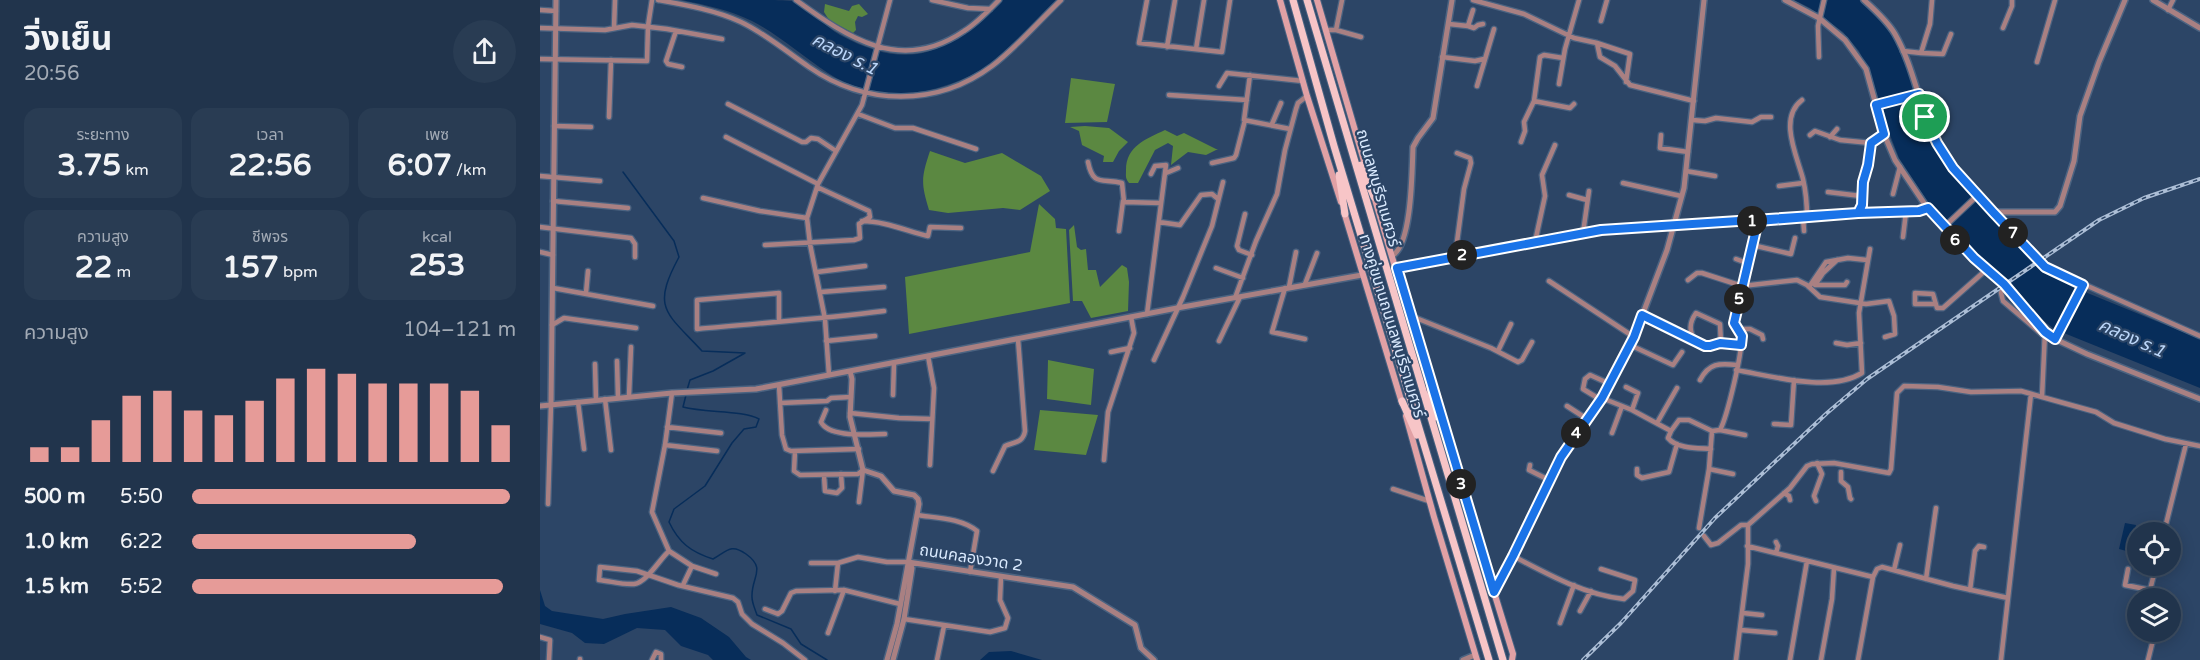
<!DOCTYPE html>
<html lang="th">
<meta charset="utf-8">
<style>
body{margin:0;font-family:"Varela Round","Noto Sans Thai",sans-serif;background:#293c53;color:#f1f3f6;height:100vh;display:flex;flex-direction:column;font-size:22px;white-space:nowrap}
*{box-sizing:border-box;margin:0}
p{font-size:20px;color:#a2aab5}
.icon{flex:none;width:33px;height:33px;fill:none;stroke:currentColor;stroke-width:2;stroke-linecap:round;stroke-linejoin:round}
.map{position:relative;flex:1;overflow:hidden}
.details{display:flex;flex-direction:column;background:#21344c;width:540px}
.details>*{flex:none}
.fabs{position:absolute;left:1587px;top:522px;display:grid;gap:12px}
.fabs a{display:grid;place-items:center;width:54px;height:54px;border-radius:50%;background:#21344c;box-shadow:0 3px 15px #0003,0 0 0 2px #3e4f64;font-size:30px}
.pin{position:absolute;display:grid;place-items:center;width:51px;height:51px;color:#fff;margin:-26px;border:3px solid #fff;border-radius:50%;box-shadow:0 2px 6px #0007}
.km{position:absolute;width:30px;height:30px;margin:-15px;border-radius:50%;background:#222;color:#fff;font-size:16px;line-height:30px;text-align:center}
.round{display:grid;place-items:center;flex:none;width:63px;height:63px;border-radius:32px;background:#293c53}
.head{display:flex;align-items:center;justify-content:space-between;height:102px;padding:0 24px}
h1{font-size:33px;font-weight:700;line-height:45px}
.figures{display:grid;grid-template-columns:repeat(3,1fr);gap:9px;height:102px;padding:6px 24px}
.figures div{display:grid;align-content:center;border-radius:15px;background:#293c53;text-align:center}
.figures b{font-size:30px;font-weight:700}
.figures small{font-size:16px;font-weight:400}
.figures p{font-size:16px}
.chart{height:168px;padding:12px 24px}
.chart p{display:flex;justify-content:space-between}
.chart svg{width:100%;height:108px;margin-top:6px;stroke:#e69b98;stroke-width:6}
ul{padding:0 24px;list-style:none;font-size:20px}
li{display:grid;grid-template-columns:96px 72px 1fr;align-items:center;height:45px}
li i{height:15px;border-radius:8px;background:#e69b98}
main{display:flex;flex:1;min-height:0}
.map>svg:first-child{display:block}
.forest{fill:#5b8841}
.water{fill:#072d5a}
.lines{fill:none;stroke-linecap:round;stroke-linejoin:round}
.stream{stroke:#072d5a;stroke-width:1.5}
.minor-casing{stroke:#4b6381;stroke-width:7}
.tertiary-casing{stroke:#4b6381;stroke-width:8}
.secondary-casing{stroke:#4b6381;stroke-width:8}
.primary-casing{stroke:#4b6381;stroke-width:9}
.minor{stroke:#a98082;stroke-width:4.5}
.tertiary{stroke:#a98082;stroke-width:5}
.secondary{stroke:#e1a1a5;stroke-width:6}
.primary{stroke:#f7c5c7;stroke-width:7}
.rail-casing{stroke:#acbed6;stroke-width:4}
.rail{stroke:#2c4566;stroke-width:1.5;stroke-dasharray:4.5;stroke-linecap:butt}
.route-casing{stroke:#fff;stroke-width:12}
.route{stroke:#1a73e8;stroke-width:8}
.labels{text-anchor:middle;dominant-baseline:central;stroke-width:4.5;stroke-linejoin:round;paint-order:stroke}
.street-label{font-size:16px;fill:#daeafe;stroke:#2c4566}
.water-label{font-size:18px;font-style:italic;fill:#bcd7fa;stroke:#2c4566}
</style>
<main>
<section class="details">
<div class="head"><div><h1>วิ่งเย็น</h1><p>20:56</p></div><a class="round"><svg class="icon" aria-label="share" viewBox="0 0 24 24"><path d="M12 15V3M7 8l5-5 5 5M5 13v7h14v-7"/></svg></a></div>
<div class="figures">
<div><p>ระยะทาง</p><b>3.75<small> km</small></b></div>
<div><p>เวลา</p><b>22:56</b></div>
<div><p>เพซ</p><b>6:07<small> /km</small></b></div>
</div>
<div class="figures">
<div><p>ความสูง</p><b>22<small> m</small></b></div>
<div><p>ชีพจร</p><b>157<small> bpm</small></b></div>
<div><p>kcal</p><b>253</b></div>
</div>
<div class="chart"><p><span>ความสูง</span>104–121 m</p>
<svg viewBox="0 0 160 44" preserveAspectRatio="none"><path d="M5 44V38M15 44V38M25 44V27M35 44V17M45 44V15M55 44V23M65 44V25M75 44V19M85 44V10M95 44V6M105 44V8M115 44V12M125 44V12M135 44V12M145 44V15M155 44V29"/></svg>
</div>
<ul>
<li><b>500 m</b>5:50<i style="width:98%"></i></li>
<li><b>1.0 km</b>6:22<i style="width:69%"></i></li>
<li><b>1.5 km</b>5:52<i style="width:96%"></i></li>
</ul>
</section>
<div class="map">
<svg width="1660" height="660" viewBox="0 0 1660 660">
<rect width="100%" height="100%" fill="#2c4566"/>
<!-- forest -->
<path class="forest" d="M285,4L309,11L312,6L319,4L328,14L322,17L318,16L315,22L316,30L313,33L289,20L284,12Z
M531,78L575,84L567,122L525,123Z
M545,126L569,128L588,142L579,151L573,162H563L564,156L542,145L539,131L530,127Z
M625,130L637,136L644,133L676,149H678L666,155L648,152L631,165L633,146L628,143L615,150L598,183H589C585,178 586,176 586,170C586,146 606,139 625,130Z
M390,151L425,163L462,153L501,176L510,191L480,210L463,208L408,213L389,210C381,183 381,178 390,151Z
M499,204L515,219L516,228L526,229L530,303L369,334L365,277L490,252Z
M534,225L537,247L541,250L546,249L548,270H556L560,287L582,265L587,268L589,282L588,311L551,318L542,301H533L529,230Z
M508,360L554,369L551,405L507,399Z
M500,410L558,415L546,455L494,450Z"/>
<!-- water -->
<path class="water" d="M142,0C169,0 197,0 224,0C232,0 245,0 252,1C268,7 284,26 300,35C372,74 409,52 462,0H519C499,20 479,44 456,60C408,95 340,107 288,73C262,56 239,35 212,21C190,10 165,5 142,0Z
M1254,0H1321L1325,3L1352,33L1376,92L1389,134L1415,172L1504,265L1545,292L1660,339V388L1514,329L1503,320L1390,205L1359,158L1345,122L1331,75L1319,51L1303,32L1270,8Z
M1585,523L1596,525L1590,552L1579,549Z
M0,590L5,606L12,611L63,619L85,614L131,607L161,618L189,637L206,657L211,660H173L168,655L141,646L125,630L97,628L64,644L45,643L32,633L0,624Z
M471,651L502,660H440L449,652Z"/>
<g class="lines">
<!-- stream -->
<path class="stream" d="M83,172L134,241L139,257C111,309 126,312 162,351L205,353L173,371L150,380L147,390
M146,395L143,407C165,413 203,410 219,419L216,427L204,429L192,443L165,486L134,509L129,522C139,543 151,552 173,559C187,551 191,543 206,554C227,569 211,577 212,597C212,603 215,609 217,615L251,629L261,644L287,660"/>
<defs>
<path id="minor" d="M118,0C146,5 175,10 201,22C226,34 247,52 269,67C325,106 397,107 452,66C477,47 498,22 521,0
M256,0C308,38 361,74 424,31C437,23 448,11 459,0
M392,0L428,8L450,9
M607,0L599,43L682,52L690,0
M933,0L984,14L1034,38L1057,43L1060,57L1075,66L1090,85L1154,101
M0,10L16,11
M1628,10L1633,0
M1061,21L1067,0
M909,24L928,26L933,10
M928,26L934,28L938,25L943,24
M0,28L65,30L92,25L127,29L182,39
M74,28L75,0
M1463,28L1472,6V0
M786,30H796L821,37
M796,30L802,0
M136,31L126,61L128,64L142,67
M1057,43L1090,54L1086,82
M627,47L635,0
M656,49L664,0
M1363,51L1381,53L1390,24L1392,0
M1381,53L1403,54L1411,34
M902,57L935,61L944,59
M1279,57L1278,26L1284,0
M0,59L107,61L108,26L112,0
M1497,62L1515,0
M710,75L704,120L750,129
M1019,84L1025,49L1039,0
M679,86L687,73L763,81
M937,86L954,29
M629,95L707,100
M1262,100C1238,118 1257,156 1263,179C1266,192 1267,204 1267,217
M994,101L1030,108L1034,104
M188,104L262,142H266L271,138L278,139L296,151
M1337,105L1379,94
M318,114L355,128H373L436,149
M69,117L71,60
M1152,120L1165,121L1176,118L1212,122L1221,117H1231
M732,124L741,103
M14,126L51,127
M1121,135L1120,148L1148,152
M1270,135L1275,131L1300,140L1331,143
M186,137L278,184
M1290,137L1297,129
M981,142L985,131L984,122L994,101L1000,57L1004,55L1023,58
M548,162C553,187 562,178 582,183L584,202L621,203
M672,163L694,158L696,155L705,120
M1146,171L1175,176
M626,173L638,168
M0,176L60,181
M1083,183L1141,196
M1239,186L1263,183
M1288,192L1321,196
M1353,194L1360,167
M1029,195L1047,200
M163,198L220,211L267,218
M13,201L88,208
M1453,212L1505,267L1660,336
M1318,213L1322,205L1323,182L1328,165L1331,143L1344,134
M705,214L697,246L699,250L712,255
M1263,217L1264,231
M322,221C344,221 367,231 388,236L390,227L421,228
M619,222L640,225L661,195L672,194L678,199
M1133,226L1318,213L1379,211L1388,209
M0,227L91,238L95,244V257
M1403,228L1438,195
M579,231L583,201
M1043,233L1049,191
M1363,237L1366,212
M995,242L1005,196L1002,175L1015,145
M225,245L314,240L320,238L319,224L330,217L329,211L277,187
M1212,245L1251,254L1255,238
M0,252L13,255
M915,257L924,189L931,163L930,158L917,153
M1196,259L1207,263
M676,268L703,278
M277,272L325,266
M1148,280L1157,273H1162L1202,286L1257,280L1267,285L1280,297L1326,304L1349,301L1354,316L1355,334L1345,337
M1009,281L1094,337
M765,284L777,253
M1464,284L1461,293L1463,301L1504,336
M1275,285L1283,273L1297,260
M1276,285H1305L1307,282
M749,287L756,252
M1269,287L1286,262L1308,258L1327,260
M13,288L113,306
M745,288L732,332L765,339
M281,292L344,287
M46,293L48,271
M695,298L716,241L737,194L745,150L756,109L758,103L767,96
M1396,304H1375V293L1393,294L1397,308H1403L1446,270
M607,314L626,165L615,166L611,174
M1102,315L1169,347L1181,343L1201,345
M871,316L951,348L978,362L982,360L992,342
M239,321V293L157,300V329C219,323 282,319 344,311
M12,325L24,318L96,328
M1198,329H1210L1222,335L1223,339
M1505,332L1502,397L1556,412L1574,423L1625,439L1660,446
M1515,339L1543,285
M286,341L335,336
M679,341L700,297
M1155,341C1149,331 1149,323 1156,313L1180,324L1181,343
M1296,343L1307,345L1321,343
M1090,345L1133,365L1142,352
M958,351L971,324
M571,352L590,348
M388,356L394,388L390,465
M614,360L643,297L672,226L683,182
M77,361L78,398
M55,364L56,400
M1196,370C1232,376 1290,393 1322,373L1319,313L1330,249
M289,375L285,319L270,244L267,218L278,184L322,105L350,0
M1160,380C1169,363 1179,363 1197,365
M239,385L242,435L246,449L251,451L319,449
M1086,387L1098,393L1092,410
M132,393L125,445L112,512L129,551C119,560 107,582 94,584C83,585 70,581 59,580L60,567L97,571L138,585L193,598L198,602L202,614L212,624L243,643L265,660
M353,395L354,363
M89,396L91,347
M1062,398L1092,410L1131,431
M65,399L71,450
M1061,400L1043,389L1045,379L1050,375L1070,384
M38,402L44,449
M240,403L287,401L291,398L311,397
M1027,406L1047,419
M286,410L281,422C289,438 329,434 345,434
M310,413L359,418L392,419
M1117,423L1137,388
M1234,424L1251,425L1254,380
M127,427L181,433
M1180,430L1205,435
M1072,433L1082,406
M125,445L177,451
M1171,449C1158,448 1137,449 1128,438L1131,431L1139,420H1149L1172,431
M255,451L254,471L260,475L318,474L323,470L319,502
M564,460L568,412L594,333L591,317
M990,465L989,470L1009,480
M1097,469V475L1102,478L1129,472L1137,444
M1169,469L1193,474
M453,471L465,446C474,442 483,443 485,431L478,339
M1301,472V481L1308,487L1310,498L1311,499
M284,475L285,491L297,493L302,488L301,474
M853,489L889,501
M1244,493L1249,496L1250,500
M1276,501L1274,496L1282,474L1277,463
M8,504L11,404
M377,515C396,518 421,518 437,531L430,572
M1159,528L1169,469L1172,431L1180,430C1187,417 1204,348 1201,335C1200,330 1196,326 1194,323L1218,221
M1624,532L1646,444
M1164,536L1171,545L1178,543L1201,525H1208
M1236,542L1238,546L1236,553
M1207,546L1333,577
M129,551L152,566L176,574
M973,556C1007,574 1045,595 1084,599L1093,591L1095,580L1061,569
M271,563H298L318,557L347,562H368
M1616,566L1610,590L1619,598
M1588,569L1585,585L1610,590
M1354,570L1360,545
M1386,579L1396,508
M143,585L152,566
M1430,590L1435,551L1439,546L1444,547
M295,591L298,563
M225,609L238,614L242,611L251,593L256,591L304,590L360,604
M1040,611L1051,591
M1203,613L1222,615
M364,619L450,632L465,628L468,618L460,600L461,577
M1020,623L1034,585
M1201,630L1235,633
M288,633L304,590
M0,637L10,640L9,660
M40,660V659
M112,660L116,652L121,654V660
M397,660L404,626
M1196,660L1208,564V525L1250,488L1267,466L1272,464L1294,463L1349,473L1351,469L1357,393L1364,386L1398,387L1431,392L1481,391L1502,397
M1250,660L1267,561
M1281,660L1292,599L1294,568
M1318,660L1333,577L1337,569L1342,567L1413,586L1468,598
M1461,660L1491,394
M1608,660L1615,632"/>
<path id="tertiary" d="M1245,0L1279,18L1305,40L1326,69L1344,134L1355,160L1388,209L1434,258L1464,284L1505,332L1515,339L1547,354L1660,399
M1324,0C1334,9 1348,22 1355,34C1374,67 1379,107 1396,141C1410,169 1434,188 1453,212H1515L1520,206L1534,161L1540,116L1559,62L1585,0
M1613,0L1660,28
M853,255C872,243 872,170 873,147L878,138L893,118L912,0
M857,268L1061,230L1133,226
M310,371L312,379L310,417L323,470L341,476L354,491L374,495L378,499L379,504L357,624L347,660
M11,404L16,0
M0,406L132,393L216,389L637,308L822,275
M368,562L533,587L595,625L601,648L614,660
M954,592L973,556L1021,457L1061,400L1094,337L1127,250L1144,188L1164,0
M353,660L364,619L372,568L368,562
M923,660L935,655"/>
<path id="secondary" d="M740,0L767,96L801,202
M777,0L828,175
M833,193L890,385
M804,212L862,403
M894,397L973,654L972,660
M866,416L894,517L937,660"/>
<path id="primary" d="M753,0L794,146L949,660
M767,0L963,660
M821,165L834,197
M799,175L805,214
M889,381L895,417
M862,401L877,435"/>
</defs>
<!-- minor casing -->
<use href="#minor" class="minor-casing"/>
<!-- tertiary casing -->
<use href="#tertiary" class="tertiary-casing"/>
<!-- secondary casing -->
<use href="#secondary" class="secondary-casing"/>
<!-- primary casing -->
<use href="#primary" class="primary-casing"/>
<!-- minor -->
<use href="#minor" class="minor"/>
<!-- tertiary -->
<use href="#tertiary" class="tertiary"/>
<!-- secondary -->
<use href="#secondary" class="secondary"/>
<!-- primary -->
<use href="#primary" class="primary"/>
<defs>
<path id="rail" d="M1043,660L1081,623L1175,518L1287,413L1327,379L1559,220L1604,198L1660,179"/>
</defs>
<!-- rail casing -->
<use href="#rail" class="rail-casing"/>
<!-- rail -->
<use href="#rail" class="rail"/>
</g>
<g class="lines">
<defs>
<path id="route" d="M1385,117L1379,94L1336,105L1344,134L1331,143L1328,165L1323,182L1322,205L1318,213L1061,230L857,268L954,592L973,556L1021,457L1062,398L1094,337L1102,315L1165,346H1170L1180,343L1201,345L1202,336L1194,323L1218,221L1318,213L1379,211L1388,208L1434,258L1464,284L1505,332L1515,339L1543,285L1505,267L1453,212L1413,168L1397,143L1385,117"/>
</defs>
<!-- route casing -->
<use href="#route" class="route-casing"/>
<!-- route -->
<use href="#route" class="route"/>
</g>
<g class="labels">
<!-- street labels -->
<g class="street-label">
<text transform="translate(838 188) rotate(74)">ถนนลพบุรีราเมศวร์</text>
<text transform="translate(852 326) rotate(73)">ทางคู่ขนานถนนลพบุรีราเมศวร์</text>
<text transform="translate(431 558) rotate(9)">ถนนคลองวาด 2</text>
</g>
<!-- water labels -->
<g class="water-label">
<text transform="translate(305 54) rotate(27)">คลอง ร.1</text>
<text transform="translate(1592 338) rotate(24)">คลอง ร.1</text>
</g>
</g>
</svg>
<div class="fabs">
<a><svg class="icon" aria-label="locate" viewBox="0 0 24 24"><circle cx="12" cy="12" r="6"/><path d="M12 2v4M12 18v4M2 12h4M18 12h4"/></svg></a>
<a><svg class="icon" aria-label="layers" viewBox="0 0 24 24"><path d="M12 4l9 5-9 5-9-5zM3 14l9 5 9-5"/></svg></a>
</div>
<div class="pin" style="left:1385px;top:117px;background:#1e9e55"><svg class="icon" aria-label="arrive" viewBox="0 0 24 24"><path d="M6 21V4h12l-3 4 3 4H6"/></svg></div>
<b class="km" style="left:1212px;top:221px">1</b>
<b class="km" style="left:922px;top:255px">2</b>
<b class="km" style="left:921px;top:484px">3</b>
<b class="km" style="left:1036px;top:433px">4</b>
<b class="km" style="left:1199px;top:299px">5</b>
<b class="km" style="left:1415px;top:240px">6</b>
<b class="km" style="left:1473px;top:233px">7</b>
</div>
</main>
